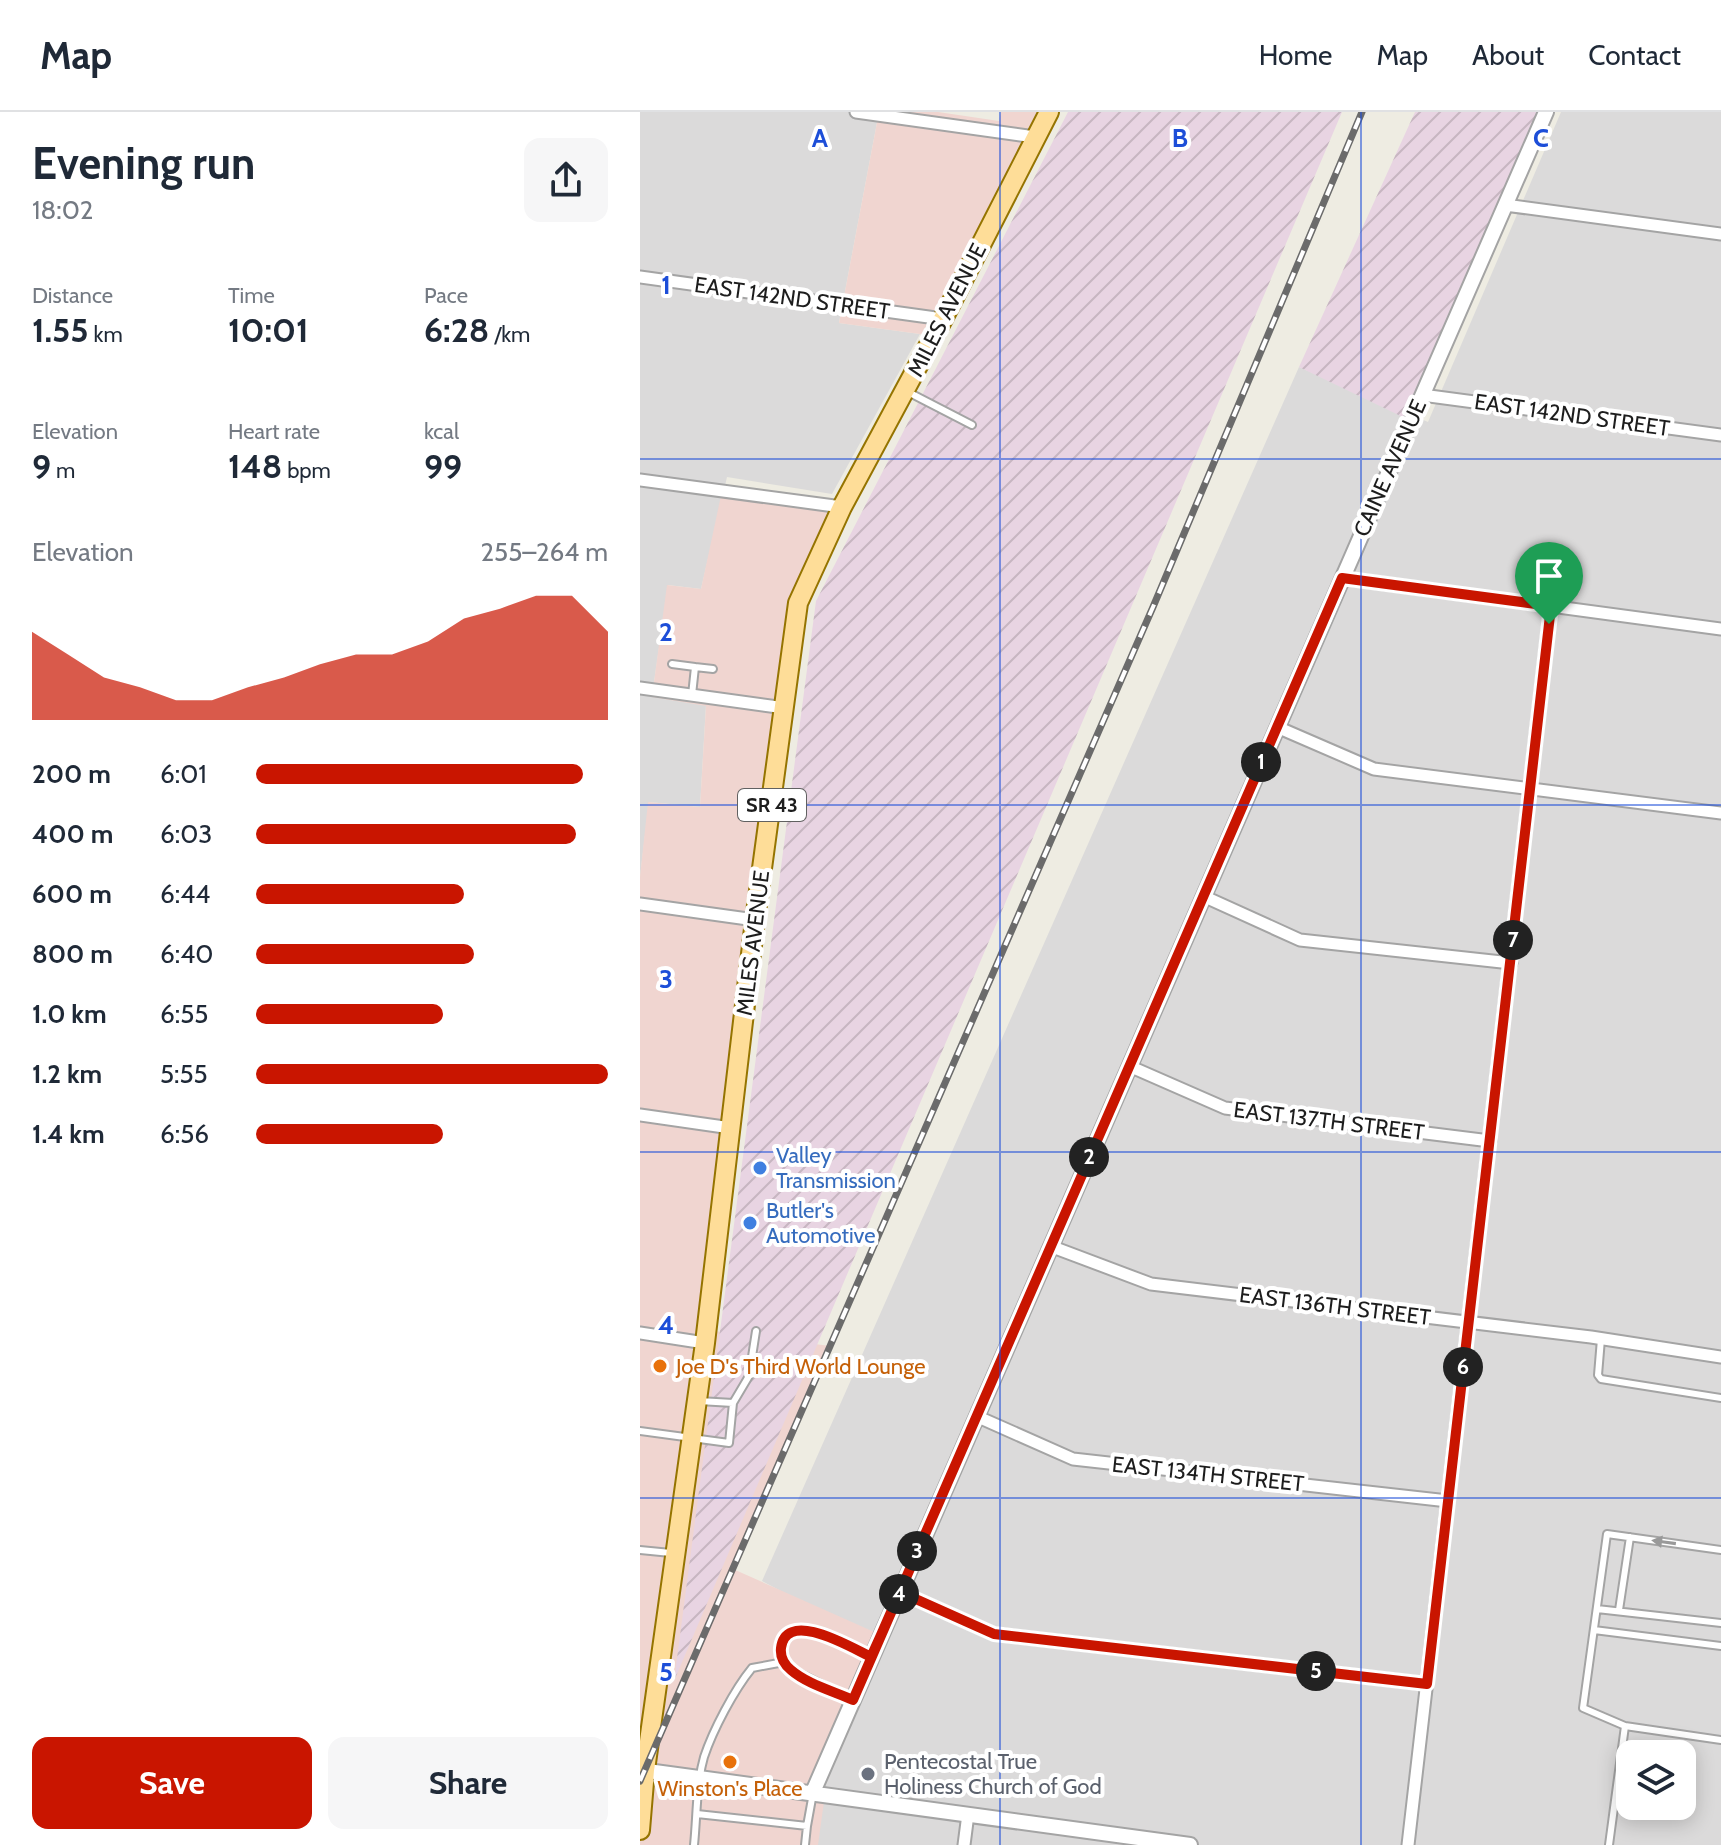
<!DOCTYPE html>
<meta charset="utf-8">
<style>
body{margin:0;font-family:Cabin,sans-serif;background:#f6f6f7;color:#1f2937;height:100vh;display:flex;flex-direction:column;font-size:30px;white-space:nowrap}
*{box-sizing:border-box;margin:0}
p{font-size:26px;color:#747a83}
.icon{flex:none;width:44px;height:44px;fill:none;stroke:currentColor;stroke-width:2;stroke-linecap:round;stroke-linejoin:round}
.map{position:relative;flex:1;overflow:hidden}
.drawer{display:flex;flex-direction:column;background:#fff;width:640px}
.drawer>*{flex:none}
.tools{position:absolute;left:976px;top:1628px;display:grid;gap:16px}
.tools a{display:grid;place-items:center;width:80px;height:80px;border-radius:16px;background:#fff;box-shadow:0 4px 20px #0003;font-size:40px}
.pin{position:absolute;display:grid;place-items:center;width:68px;height:68px;color:#fff;margin:-82px -34px;border-radius:50% 50% 50% 0;rotate:-45deg;box-shadow:0 0 8px #0007}
.pin .icon{rotate:45deg}
.km{position:absolute;width:40px;height:40px;margin:-20px;border-radius:50%;background:#222;color:#fff;font-size:22px;line-height:40px;text-align:center}
.round{display:grid;place-items:center;flex:none;width:84px;height:84px;border-radius:16px;background:#f6f6f7}
.summary{display:flex;align-items:center;justify-content:space-between;height:136px;padding:0 32px}
h1{font-size:44px;font-weight:800;line-height:60px}
.metrics{display:grid;grid-template-columns:repeat(3,1fr);gap:12px;height:136px;padding:8px 32px}
.metrics div{display:grid;align-content:center}
.metrics b{font-size:34px;font-weight:800}
.metrics small{font-size:22px;font-weight:400}
.metrics p{font-size:22px}
.chart{height:224px;padding:16px 32px}
.chart p{display:flex;justify-content:space-between}
.chart svg{width:100%;height:144px;margin-top:8px;fill:#c91500;opacity:.7}
.button{display:flex;gap:16px;margin-top:auto;padding:16px 32px}
.button a{flex:1;height:92px;border-radius:16px;background:#c91500;color:#fff;font-size:32px;font-weight:800;line-height:92px;text-align:center}
.button a+a{background:#f6f6f7;color:#1f2937}
ul{padding:0 32px;list-style:none;font-size:26px}
li{display:grid;grid-template-columns:128px 96px 1fr;align-items:center;height:60px}
li i{height:20px;border-radius:10px;background:#c91500}
header{display:flex;align-items:center;gap:48px;box-sizing:border-box;height:112px;padding:0 40px;background:#fff;border-bottom:2px solid #e0e1e3}
header strong{font-size:38px}
nav{display:flex;gap:44px;margin-inline-start:auto;font-size:28px}
main{display:flex;flex:1;min-height:0}
.map>svg:first-child{display:block}
.residential{fill:#dbdada;fill-rule:evenodd}
.commercial{fill:#f0d5d0}
.industrial{fill:url(#industrial-furrows)}
.lines{fill:none;stroke-linecap:round;stroke-linejoin:round}
.service-casing{stroke:#a4a4a4;stroke-width:10}
.minor-casing{stroke:#a4a4a4;stroke-width:15}
.tertiary-casing{stroke:#a4a4a4;stroke-width:18}
.primary-casing{stroke:#957400;stroke-width:22}
.service{stroke:#fff;stroke-width:6}
.minor{stroke:#fff;stroke-width:11}
.tertiary{stroke:#fff;stroke-width:14}
.primary{stroke:#fedd98;stroke-width:18}
.rail-casing{stroke:#6b6b6b;stroke-width:7}
.rail{stroke:#fff;stroke-width:4;stroke-dasharray:12;stroke-linecap:butt}
.oneway{fill:#999}
.route-casing{stroke:#fff;stroke-width:16}
.route{stroke:#c91500;stroke-width:10}
.grid{fill:none;stroke:#1d4ed8;stroke-width:2;stroke-opacity:0.55}
.shop-dot{fill:#3f7fe0;stroke:#fff;stroke-width:3}
.food-dot{fill:#e8710a;stroke:#fff;stroke-width:3}
.worship-dot{fill:#6b7280;stroke:#fff;stroke-width:3}
.labels{text-anchor:middle;dominant-baseline:central;stroke-width:8;stroke-linejoin:round;paint-order:stroke}
.shield{fill:#fff;stroke:#616161;stroke-width:2}
.shield-label{font-size:20px;font-weight:bold;fill:#1d1d1d}
.street-label{font-size:22px;fill:#1d1d1d;stroke:#fff}
.shop-label{font-size:22px;fill:#366cbe;stroke:#fff;text-anchor:start}
.food-label{font-size:22px;fill:#c56008;stroke:#fff;text-anchor:start}
.worship-label{font-size:22px;fill:#5b616d;stroke:#fff;text-anchor:start}
.grid-label{font-size:26px;text-anchor:middle;font-weight:bold;fill:#1d4ed8;stroke:#fff;stroke-width:8;stroke-linejoin:round;paint-order:stroke}
</style>
<header>
<strong>Map</strong>
<nav><a>Home</a><a>Map</a><a>About</a><a>Contact</a></nav>
</header>
<main>
<section class="drawer">
<div class="summary"><div><h1>Evening run</h1><p>18:02</p></div><a class="round"><svg class="icon" aria-label="share" viewBox="0 0 24 24"><path d="M12 15V3M7 8l5-5 5 5M5 13v7h14v-7"/></svg></a></div>
<div class="metrics">
<div><p>Distance</p><b>1.55<small> km</small></b></div>
<div><p>Time</p><b>10:01</b></div>
<div><p>Pace</p><b>6:28<small> /km</small></b></div>
</div>
<div class="metrics">
<div><p>Elevation</p><b>9<small> m</small></b></div>
<div><p>Heart rate</p><b>148<small> bpm</small></b></div>
<div><p>kcal</p><b>99</b></div>
</div>
<div class="chart"><p><span>Elevation</span>255–264 m</p>
<svg viewBox="0 0 160 44" preserveAspectRatio="none"><path d="M0 44V17L10 24L20 31L30 34L40 38L50 38L60 34L70 31L80 27L90 24L100 24L110 20L120 13L130 10L140 6L150 6L160 17V44z"/></svg>
</div>
<ul>
<li><b>200 m</b>6:01<i style="width:93%"></i></li>
<li><b>400 m</b>6:03<i style="width:91%"></i></li>
<li><b>600 m</b>6:44<i style="width:59%"></i></li>
<li><b>800 m</b>6:40<i style="width:62%"></i></li>
<li><b>1.0 km</b>6:55<i style="width:53%"></i></li>
<li><b>1.2 km</b>5:55<i style="width:100%"></i></li>
<li><b>1.4 km</b>6:56<i style="width:53%"></i></li>
</ul>
<div class="button"><a>Save</a><a>Share</a></div>
</section>
<div class="map">
<svg width="1081" height="1733" viewBox="0 0 1081 1733">
<defs>
<pattern id="industrial-furrows" width="10" height="10" patternUnits="userSpaceOnUse" patternTransform="scale(2)"><rect width="10" height="10" fill="#e8d4e2"/><path d="M-1 1l2-2M0 10L10 0M9 11l2-2" fill="none" stroke="#c7b6c1"/></pattern>
</defs>
<rect width="100%" height="100%" fill="#eeece2"/>
<!-- residential -->
<path class="residential" d="M0,0H239L199,211L280,222L192,382L87,365L61,477L28,473L12,584L66,593L60,695L9,690L0,765Z
M921,0H1081V1733H176L154,1697L225,1524L122,1469L659,255L788,310ZM990,1642H1042V1694H990Z"/>
<!-- commercial -->
<path class="commercial" d="M239,0H298L359,9L361,0H409L292,227L280,222L199,211Z
M82,379L202,395L158,491L67,1218L190,1234L93,1457L241,1523L173,1679L185,1682L178,1733H0V765L8,690L60,695L66,594L12,585L27,473L61,477Z"/>
<!-- industrial -->
<path class="industrial" d="M428,0H702L34,1569L176,489Z
M775,0H906L771,309L659,255Z"/>
<g class="lines">
<defs>
<path id="service" d="M268,280L332,313
M32,552L55,555L52,583
M55,555L73,557
M961,1227L958,1263L961,1267L1081,1286
M93,1291L109,1264L116,1219
M0,1319L89,1331L93,1291L59,1289
M0,1438L31,1441
M957,1497L1081,1511
M979,1498L990,1425
M954,1518L1081,1534
M213,1588L147,1555C142,1545 138,1536 145,1526C162,1505 211,1536 231,1545
M985,1614L943,1596L967,1422L1081,1438
M57,1702L167,1714L173,1681
M54,1733C57,1705 56,1673 64,1645C73,1618 94,1578 112,1556L144,1550
M165,1733L167,1714
M969,1733L985,1614L1081,1628"/>
<path id="minor" d="M216,0L395,25
M865,93L1081,122
M0,165L303,207
M782,283L1081,323
M0,368L202,395
M702,466L1081,517
M0,576L145,596
M637,615L734,657L1081,701
M563,784L660,828L871,851
M0,792L115,808
M489,954L585,996L850,1029
M0,1003L91,1016
M410,1134L511,1172L951,1225L1081,1245
M0,1221L65,1231
M336,1304L433,1347L808,1389
M260,1480L354,1522L787,1572
M324,1733L328,1702
M768,1733L911,494"/>
<path id="tertiary" d="M0,1658L550,1733
M173,1680L906,0"/>
<path id="primary" d="M0,1718L5,1658L65,1231L115,808L158,491L202,395L303,207L409,0"/>
</defs>
<!-- service casing -->
<use href="#service" class="service-casing"/>
<!-- minor casing -->
<use href="#minor" class="minor-casing"/>
<!-- tertiary casing -->
<use href="#tertiary" class="tertiary-casing"/>
<!-- primary casing -->
<use href="#primary" class="primary-casing"/>
<!-- service -->
<use href="#service" class="service"/>
<!-- minor -->
<use href="#minor" class="minor"/>
<!-- tertiary -->
<use href="#tertiary" class="tertiary"/>
<!-- primary -->
<use href="#primary" class="primary"/>
<defs>
<path id="rail" d="M0,1669L513,495L722,0"/>
</defs>
<!-- rail casing -->
<use href="#rail" class="rail-casing"/>
<!-- rail -->
<use href="#rail" class="rail"/>
</g>
<!-- one-way arrows -->
<defs><path id="oneway-solid" d="M-6-.8H1V-3.2L6.5 0L1 3.2V.8H-6Z" transform="scale(2)"/></defs>
<use class="oneway" href="#oneway-solid" transform="translate(1024 1430) rotate(-172)"/>
<g class="lines">
<defs>
<path id="route" d="M909,512L911,494L702,466C549,818 395,1171 241,1523L231,1545C212,1536 146,1496 141,1536C140,1545 145,1553 151,1558C167,1572 193,1579 213,1588L260,1480L354,1522L787,1572L909,512"/>
</defs>
<!-- route casing -->
<use href="#route" class="route-casing"/>
<!-- route -->
<use href="#route" class="route"/>
</g>
<!-- grid -->
<path class="grid" d="M360,0V1733M721,0V1733M0,347H1081M0,693H1081M0,1040H1081M0,1386H1081"/>
<!-- markers -->
<g class="shop-dot">
<circle cx="120" cy="1056" r="8"/>
<circle cx="110" cy="1111" r="8"/>
</g>
<g class="food-dot">
<circle cx="20" cy="1254" r="8"/>
<circle cx="90" cy="1650" r="8"/>
</g>
<circle class="worship-dot" cx="228" cy="1662" r="8"/>
<g class="labels">
<!-- shield labels -->
<rect class="shield" x="98" y="677" width="68" height="32" rx="6"/>
<g class="shield-label">
<text x="132" y="693">SR 43</text>
</g>
<!-- street labels -->
<g class="street-label">
<text transform="translate(152 186) rotate(8)">EAST 142ND STREET</text>
<text transform="translate(307 198) rotate(-63)">MILES AVENUE</text>
<text transform="translate(932 303) rotate(8)">EAST 142ND STREET</text>
<text transform="translate(750 356) rotate(-66)">CAINE AVENUE</text>
<text transform="translate(113 831) rotate(-83)">MILES AVENUE</text>
<text transform="translate(689 1009) rotate(7)">EAST 137TH STREET</text>
<text transform="translate(695 1194) rotate(7)">EAST 136TH STREET</text>
<text transform="translate(568 1362) rotate(6)">EAST 134TH STREET</text>
</g>
<!-- shop labels -->
<g class="shop-label">
<text x="136" y="1043">Valley<tspan x="136" dy="25">Transmission</tspan></text>
<text x="126" y="1098">Butler's<tspan x="126" dy="25">Automotive</tspan></text>
</g>
<!-- food labels -->
<g class="food-label">
<text x="36" y="1254">Joe D's Third World Lounge</text>
<text x="90" y="1676" text-anchor="middle">Winston's Place</text>
</g>
<!-- worship labels -->
<g class="worship-label">
<text x="244" y="1649">Pentecostal True<tspan x="244" dy="25">Holiness Church of God</tspan></text>
</g>
</g>
<g class="grid-label">
<text x="180" y="35">A</text>
<text x="540" y="35">B</text>
<text x="901" y="35">C</text>
<text x="26" y="182">1</text>
<text x="26" y="529">2</text>
<text x="26" y="876">3</text>
<text x="26" y="1222">4</text>
<text x="26" y="1569">5</text>
</g>
</svg>
<div class="tools">
<a><svg class="icon" aria-label="layers" viewBox="0 0 24 24"><path d="M12 4l9 5-9 5-9-5zM3 14l9 5 9-5"/></svg></a>
</div>
<div class="pin" style="left:909px;top:512px;background:#1e9e55"><svg class="icon" aria-label="arrive" viewBox="0 0 24 24"><path d="M6 21V4h12l-3 4 3 4H6"/></svg></div>
<b class="km" style="left:621px;top:650px">1</b>
<b class="km" style="left:449px;top:1045px">2</b>
<b class="km" style="left:277px;top:1439px">3</b>
<b class="km" style="left:259px;top:1482px">4</b>
<b class="km" style="left:676px;top:1559px">5</b>
<b class="km" style="left:823px;top:1255px">6</b>
<b class="km" style="left:873px;top:828px">7</b>
</div>
</main>
